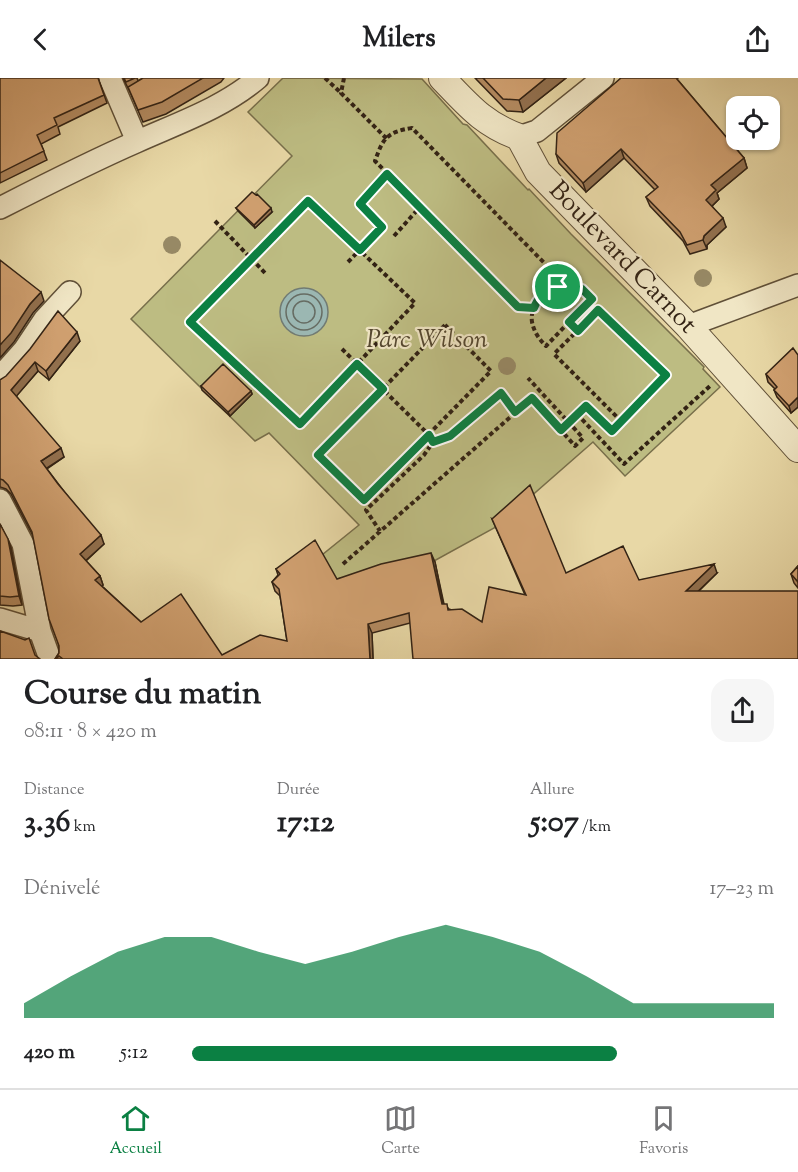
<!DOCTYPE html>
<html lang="fr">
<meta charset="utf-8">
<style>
body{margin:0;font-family:"Sorts Mill Goudy",serif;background:#f6f6f6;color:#202124;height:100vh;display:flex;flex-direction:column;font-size:22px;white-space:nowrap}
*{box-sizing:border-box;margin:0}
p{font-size:20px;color:#757577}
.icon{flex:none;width:33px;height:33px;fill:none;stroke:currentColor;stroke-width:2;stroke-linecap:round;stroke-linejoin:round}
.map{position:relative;height:581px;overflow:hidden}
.sheet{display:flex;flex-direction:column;background:#fff;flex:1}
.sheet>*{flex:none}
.controls{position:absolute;left:726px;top:18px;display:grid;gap:12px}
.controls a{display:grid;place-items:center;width:54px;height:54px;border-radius:12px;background:#fff;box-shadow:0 2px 4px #0004;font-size:30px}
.pin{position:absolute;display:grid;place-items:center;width:51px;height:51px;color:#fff;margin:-26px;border:3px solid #fff;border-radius:50%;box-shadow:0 2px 6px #0007}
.round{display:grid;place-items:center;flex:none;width:63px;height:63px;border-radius:18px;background:#f6f6f6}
.head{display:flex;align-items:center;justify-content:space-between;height:102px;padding:0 24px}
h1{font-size:33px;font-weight:700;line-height:45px}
.figures{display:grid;grid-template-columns:repeat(3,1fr);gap:9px;height:102px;padding:6px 24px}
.figures div{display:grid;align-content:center}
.figures b{font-size:30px;font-weight:700}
.figures small{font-size:16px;font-weight:400}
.figures p{font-size:16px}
.chart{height:168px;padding:12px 24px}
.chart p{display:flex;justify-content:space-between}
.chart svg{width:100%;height:108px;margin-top:6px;fill:#0b8043;opacity:.7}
ul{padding:0 24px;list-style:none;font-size:20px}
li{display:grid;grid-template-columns:96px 72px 1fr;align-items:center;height:45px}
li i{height:15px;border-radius:8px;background:#0b8043}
header{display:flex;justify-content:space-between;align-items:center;height:78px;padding:0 24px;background:#fff;font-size:27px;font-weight:700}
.menu{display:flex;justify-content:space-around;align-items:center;height:84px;border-top:2px solid #e0e0e0;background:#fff;font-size:16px;color:#757577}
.menu a{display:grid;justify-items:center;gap:3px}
.menu .on{color:#0b8043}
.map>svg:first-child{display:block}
.green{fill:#bdbc82;stroke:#786f4b;stroke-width:1.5}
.water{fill:#9bb7b2;stroke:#717b73;stroke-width:1.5}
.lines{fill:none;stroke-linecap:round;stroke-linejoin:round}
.shore{stroke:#666c63;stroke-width:1.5}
.minor-casing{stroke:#605038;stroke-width:24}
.tertiary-casing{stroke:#605038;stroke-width:28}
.path{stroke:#322214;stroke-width:4;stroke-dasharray:4.5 3;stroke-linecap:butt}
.minor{stroke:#f0e6c5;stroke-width:21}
.tertiary{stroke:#f0e6c5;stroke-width:26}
.tree{fill:#978965}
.wall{fill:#b38a60;stroke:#322214;stroke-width:1.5}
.shaded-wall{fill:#92704e;stroke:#322214;stroke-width:1.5}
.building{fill:#d0a070;stroke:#322214;stroke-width:1.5}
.route-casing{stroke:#fff;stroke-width:12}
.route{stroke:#0b8043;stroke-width:8}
.labels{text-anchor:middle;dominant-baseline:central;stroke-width:4.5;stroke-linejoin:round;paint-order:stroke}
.street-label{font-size:26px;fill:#322214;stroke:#f0e6c5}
.park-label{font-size:26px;font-style:italic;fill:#554830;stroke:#f0e6c5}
</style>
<header><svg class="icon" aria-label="back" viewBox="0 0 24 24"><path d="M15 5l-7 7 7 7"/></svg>Milers<svg class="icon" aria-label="share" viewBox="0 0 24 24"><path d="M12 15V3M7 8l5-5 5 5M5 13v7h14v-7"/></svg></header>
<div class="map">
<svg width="798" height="581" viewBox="0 0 798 581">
<rect width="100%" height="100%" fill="#e8d8a6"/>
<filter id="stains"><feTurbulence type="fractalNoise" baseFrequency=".00333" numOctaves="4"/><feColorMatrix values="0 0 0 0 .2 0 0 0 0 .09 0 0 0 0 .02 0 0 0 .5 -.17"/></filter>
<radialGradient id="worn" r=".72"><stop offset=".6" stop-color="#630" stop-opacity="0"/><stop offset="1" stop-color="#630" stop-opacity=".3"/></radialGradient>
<!-- green -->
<path class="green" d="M283,0L422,1L463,46L467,47L528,112L529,111L571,156L704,289L703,291L720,309L625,398L593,364L496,449L434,483L383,494L340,509L322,477L359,447L269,355L255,363L131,241L292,78L248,34Z"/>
<!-- water -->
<path class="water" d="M280 234a24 24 0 1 1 48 0a24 24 0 1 1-48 0Z"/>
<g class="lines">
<!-- shore -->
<path class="shore" d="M286 234a18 18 0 1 1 36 0a18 18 0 1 1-36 0Z
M293 234a11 11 0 1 1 22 0a11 11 0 1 1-22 0Z"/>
<defs>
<path id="minor" d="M110,0L137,63
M519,59L537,53L603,0
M0,130C45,107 90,84 136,64C178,45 223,30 258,0
M688,248L798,207
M0,299L24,272L44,242L70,214
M0,422L23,466L40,553L50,581
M0,541L40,553"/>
<path id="tertiary" d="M442,0C468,27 483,46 519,59L538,94L688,248L798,371"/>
</defs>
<!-- minor casing -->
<use href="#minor" class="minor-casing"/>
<!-- tertiary casing -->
<use href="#tertiary" class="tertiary-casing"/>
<!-- path -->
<path class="path" d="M325,0L340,14
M344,0L341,15L387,61
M308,123L415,225L300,346L190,244Z
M215,143L266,196
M394,158L420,129
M348,184L382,149L360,126L388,96
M534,230L518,229L375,83C383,60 387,54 412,50L557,198L558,209
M598,232L666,297L621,343L554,276Z
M569,244L546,268C539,261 534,254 532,244C529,224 550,207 568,208C578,208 585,215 592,221L569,244L578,253
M445,247L491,293L364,422L318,377Z
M342,271L429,357L433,364L424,377L366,432L380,453
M577,336L586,328L612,353L621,343
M561,352L577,336L624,386L710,308
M433,364L450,358L501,315L515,334
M343,486L532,320L575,368L583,360L528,300"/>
<!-- minor -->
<use href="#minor" class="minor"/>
<!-- tertiary -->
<use href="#tertiary" class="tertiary"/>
</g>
<!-- trees -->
<g class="tree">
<circle cx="172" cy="167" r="9"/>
<circle cx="703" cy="200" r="9"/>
<circle cx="507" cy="288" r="9"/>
</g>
<!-- wall -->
<path class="wall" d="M0,0H98L107,25L58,49L60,56L41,66L47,82L0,105Z
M123,0H137L138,3L143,0H224L221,4L166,36L143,44L130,14Z
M475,0H566L523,34L507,33Z
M621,0H678L677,1L744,80L747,90L717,115L719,121L712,128L726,149L707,167V171L690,176L683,163L650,128L646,119L655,112L624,80L586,114L559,85L556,76Z
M236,130L272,134L255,150L238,133Z
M80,263L49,302L38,293L16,318L64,379L47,391L104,466L86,483L100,498L103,507L102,508L141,544L222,577L287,563L280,518L275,513L272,504L278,497L276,491L337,501L435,484L444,526L449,531L482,544L525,517L492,441L566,495L639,502L717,495L699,513L798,581L410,545L372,555L373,581H55L59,575V568L33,458L11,416L6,411L0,409V302Z
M798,277V329L791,335L777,319L774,312L775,311L768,304L766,296Z
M201,308L251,313L252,316L230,338L202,312Z
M0,446L11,470L22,527L13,528L0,527Z
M798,488V510L794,505L791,496Z"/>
<!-- shaded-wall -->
<path class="shaded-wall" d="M546,0H566L523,34L519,22Z
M621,71L624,80L586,114L583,105Z
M744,80L747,90L717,115L719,121L709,131L706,122L711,107Z
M271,130L272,134L255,150L254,147Z
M723,140L726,149L707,167V171L703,162L704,158Z
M41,214L44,223L33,235L14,264L0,280V267L30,226Z
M77,254L80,263L49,302L46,293Z
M35,284L38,293L14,321L11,312Z
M251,313L252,316L230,338L228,334Z
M798,319V329L791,335L789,328Z
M61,370L64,379L44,392L41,383Z
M101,457L104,466L83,485L80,476Z
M8,461L11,470L22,527L19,518Z
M431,475L435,484L445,535L442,526Z
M714,486L717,495L689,522L686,513Z
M100,498L103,507L99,511L95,502Z
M368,546L372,555L373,581H370Z"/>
<!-- building -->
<path class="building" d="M0,0H98L104,17L54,40L57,47L37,57L44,73L0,95Z
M124,0H135L126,4Z
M143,0H203L162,24L138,32L128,9Z
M483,0H546L519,22L503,21Z
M621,0H676L744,80L711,107L716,112L706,122L723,140L704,158L703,162L687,167L680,154L646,119L658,109L621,71L583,105L556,76L557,55Z
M252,114L256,117L257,116L271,130L254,147L236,130Z
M0,182L41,214L30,226L11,255L0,267Z
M58,233L77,254L46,293L35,284L11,312L61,370L41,383L58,406L101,457L80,476L100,498L95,502L141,544L181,516L222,577L260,557L287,563L279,511L272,504L280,496L276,491L315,462L337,501L381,486L431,475L442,526H447L448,532L462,531L482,544L489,509L526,517L492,441L530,407L566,495L623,468L639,502L714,486L686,513H798V581H413L409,535L368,546L370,581H63L59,578L56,581H55L59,575V568L49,541L32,454L8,407L3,402L0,401V302L6,298L30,271Z
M793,270L798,277V319L789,328L774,312L777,309L766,296Z
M223,286L251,313L228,334L201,308Z
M0,446L8,461L19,518L10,519L0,518Z
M798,488V504L791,496Z
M0,553L25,562L29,560L35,577L40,581H0Z"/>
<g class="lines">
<defs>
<path id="route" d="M387,96L518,229L534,230C540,212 565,202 582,211C585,214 589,218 592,221L569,244L578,253L598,232L666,297L612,353L586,328L561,352L532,320L515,334L501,315L450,358L433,364L429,357L364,422L318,377L383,311L357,286L300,346L190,244L308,123L360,172L382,149L360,126Z"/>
</defs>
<!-- route casing -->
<use href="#route" class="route-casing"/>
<!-- route -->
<use href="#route" class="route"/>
</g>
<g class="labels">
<!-- street labels -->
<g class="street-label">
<text transform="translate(622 180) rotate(46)">Boulevard Carnot</text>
</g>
<!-- park labels -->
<g class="park-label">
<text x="427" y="262">Parc Wilson</text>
</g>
</g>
<rect width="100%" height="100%" filter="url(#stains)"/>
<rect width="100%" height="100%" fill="url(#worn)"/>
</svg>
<div class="controls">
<a><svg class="icon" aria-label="locate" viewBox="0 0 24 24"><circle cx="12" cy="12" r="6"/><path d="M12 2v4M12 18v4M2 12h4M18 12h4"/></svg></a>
</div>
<div class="pin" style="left:558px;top:209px;background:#1e9e55"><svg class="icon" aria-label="arrive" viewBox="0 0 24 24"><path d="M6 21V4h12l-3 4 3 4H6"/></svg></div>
</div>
<section class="sheet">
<div class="head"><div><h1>Course du matin</h1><p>08:11 · 8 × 420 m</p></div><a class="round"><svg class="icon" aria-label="share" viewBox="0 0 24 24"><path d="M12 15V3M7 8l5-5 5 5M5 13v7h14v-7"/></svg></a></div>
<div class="figures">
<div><p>Distance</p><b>3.36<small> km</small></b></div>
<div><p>Durée</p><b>17:12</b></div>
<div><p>Allure</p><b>5:07<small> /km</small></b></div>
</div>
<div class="chart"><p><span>Dénivelé</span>17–23 m</p>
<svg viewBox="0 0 160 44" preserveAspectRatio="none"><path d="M0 44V38L10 27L20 17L30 11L40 11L50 17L60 22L70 17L80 11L90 6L100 11L110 17L120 27L130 38L140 38L150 38L160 38V44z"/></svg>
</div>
<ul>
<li><b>420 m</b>5:12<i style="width:73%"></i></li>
</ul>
</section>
<nav class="menu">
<a class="on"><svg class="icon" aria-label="home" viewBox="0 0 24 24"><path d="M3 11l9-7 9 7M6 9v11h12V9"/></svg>Accueil</a>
<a><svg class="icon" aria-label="map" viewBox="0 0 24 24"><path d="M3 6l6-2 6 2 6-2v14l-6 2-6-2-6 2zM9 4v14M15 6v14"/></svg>Carte</a>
<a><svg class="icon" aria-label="saved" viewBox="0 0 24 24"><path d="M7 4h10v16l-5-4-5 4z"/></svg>Favoris</a>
</nav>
